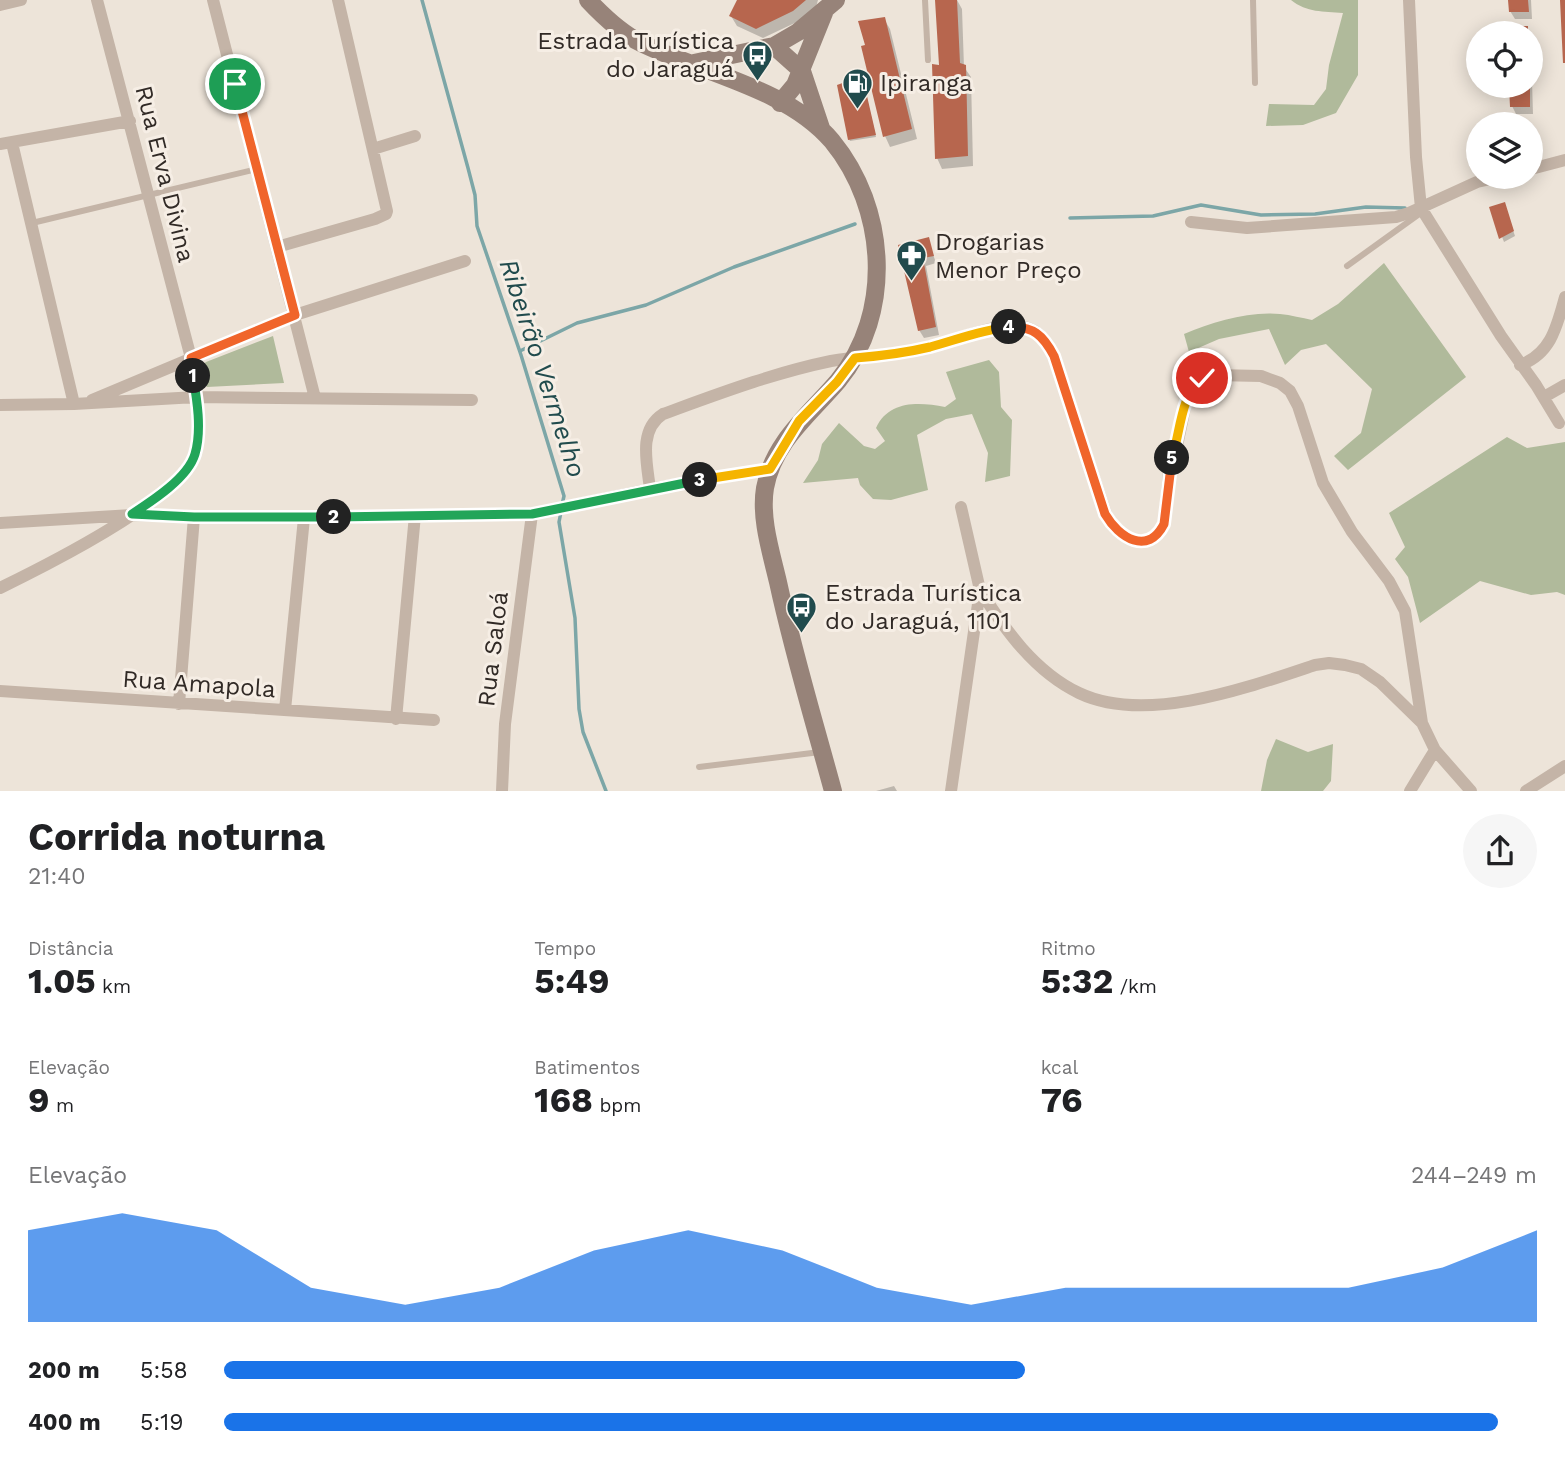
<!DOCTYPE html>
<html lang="pt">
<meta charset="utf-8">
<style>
body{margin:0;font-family:"Work Sans",sans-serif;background:#f6f6f6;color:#202124;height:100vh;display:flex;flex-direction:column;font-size:26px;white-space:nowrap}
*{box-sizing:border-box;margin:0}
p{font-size:23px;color:#757577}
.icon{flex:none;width:38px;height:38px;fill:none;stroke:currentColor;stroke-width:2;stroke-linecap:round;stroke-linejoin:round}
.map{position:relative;height:791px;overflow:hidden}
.side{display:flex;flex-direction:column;background:#fff;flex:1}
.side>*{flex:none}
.fabs{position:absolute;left:1466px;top:21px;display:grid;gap:14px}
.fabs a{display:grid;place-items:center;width:77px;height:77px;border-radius:50%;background:#fff;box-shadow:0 4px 18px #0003;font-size:35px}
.pin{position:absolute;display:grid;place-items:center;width:60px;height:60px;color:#fff;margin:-30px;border:4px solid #fff;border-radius:50%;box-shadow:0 2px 7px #0007}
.km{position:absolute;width:35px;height:35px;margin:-18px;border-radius:50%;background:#222;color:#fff;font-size:19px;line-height:35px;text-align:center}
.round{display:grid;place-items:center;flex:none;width:74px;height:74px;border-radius:37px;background:#f6f6f6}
.headline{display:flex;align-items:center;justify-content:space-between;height:119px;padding:0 28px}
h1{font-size:38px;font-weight:700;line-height:52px}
.metrics{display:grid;grid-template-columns:repeat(3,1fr);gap:10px;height:119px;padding:7px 28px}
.metrics div{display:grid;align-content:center}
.metrics b{font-size:35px;font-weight:700}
.metrics small{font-size:19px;font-weight:400}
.metrics p{font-size:19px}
.chart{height:196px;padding:14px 28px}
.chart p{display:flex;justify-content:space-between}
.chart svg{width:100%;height:126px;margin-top:7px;fill:#1a73e8;opacity:.7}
ul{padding:0 28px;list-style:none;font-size:23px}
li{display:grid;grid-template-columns:112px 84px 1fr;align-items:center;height:52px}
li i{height:18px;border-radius:9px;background:#1a73e8}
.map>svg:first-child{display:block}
.green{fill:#b0ba9b}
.shadow{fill:#0003}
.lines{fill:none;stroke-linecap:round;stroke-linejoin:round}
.stream{stroke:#7ca6a7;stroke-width:3.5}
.building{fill:#b7664e}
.service{stroke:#c4b4a7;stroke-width:6}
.minor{stroke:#c4b4a7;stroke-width:12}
.secondary{stroke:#978379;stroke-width:18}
.split-1-casing{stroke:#fff;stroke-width:14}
.split-2-casing{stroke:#fff;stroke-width:14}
.split-3-casing{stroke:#fff;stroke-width:14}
.split-4-casing{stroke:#fff;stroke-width:14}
.split-5-casing{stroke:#fff;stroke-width:14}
.split-6-casing{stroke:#fff;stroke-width:14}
.split-1{stroke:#f0652b;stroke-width:9}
.split-2{stroke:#22a559;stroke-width:9}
.split-3{stroke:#22a559;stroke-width:9}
.split-4{stroke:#f5b400;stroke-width:9}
.split-5{stroke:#f0652b;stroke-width:9}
.split-6{stroke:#f5b400;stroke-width:9}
.labels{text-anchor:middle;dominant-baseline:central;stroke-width:6;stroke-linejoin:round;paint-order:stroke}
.poi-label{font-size:24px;fill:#312a26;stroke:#f6eee5;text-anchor:start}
.street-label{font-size:24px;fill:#312a26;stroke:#f6eee5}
.water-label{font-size:26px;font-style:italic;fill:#214b4d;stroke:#f6eee5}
</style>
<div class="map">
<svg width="1565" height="791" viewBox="0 0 1565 791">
<rect width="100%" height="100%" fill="#ede4d9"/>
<!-- green -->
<path class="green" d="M1291,0H1358V75L1336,113L1303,125L1266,126L1269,104L1314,105L1326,89L1329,65L1343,13C1323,11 1307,13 1291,0Z
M1384,263L1466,377L1348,470L1334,456L1361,433L1372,389L1326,344L1301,350L1285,365L1269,329L1219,339L1189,352L1184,334C1213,322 1248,311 1280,314C1291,315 1302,318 1312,320L1338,304Z
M273,336L284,383L207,387L197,376L199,368L206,362Z
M989,360L999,372L1001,407L1012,420L1010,476L985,482L988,453L972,414L946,419L917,435L928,490L891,500L873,499L860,485L858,478L803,483L818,460L822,444L839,423L864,446L875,449L885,441L876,428C889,400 919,402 945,407L956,399L946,372Z
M1507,437L1527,448L1565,442V595L1557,592L1531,595L1480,581L1420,623L1408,577L1395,559L1405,547L1389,513Z
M1276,739L1308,752L1333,744L1331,781L1323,791H1261L1267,760Z"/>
<!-- shadow -->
<path class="shadow" d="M739,0H818L816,7L799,21L763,38L737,26L731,16Z
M937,0H957L962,9L964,67L971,77L973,166L942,169L937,158L940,67Z
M1510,0H1531L1532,19H1515L1510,11Z
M884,19L890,29L917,139L890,147L885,136Z
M1531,47L1533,114H1516L1512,106L1511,86H1531Z
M861,73L876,137L850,141L849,139Z
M1491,208L1506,209L1515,236L1504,242Z
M928,239L936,263L926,266L939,335L924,338L919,330L900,247Z
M894,786L897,791H876Z"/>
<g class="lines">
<!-- stream -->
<path class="stream" d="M422,0L468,168L475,195L477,226L521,355L564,496L562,505
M1070,218L1153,216L1201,205L1261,215L1315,214L1366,207L1405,208
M520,351L577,323L646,305L734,267L855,224
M561,512L559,522L575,618L579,709L583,732L606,791"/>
</g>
<!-- building -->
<path class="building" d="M737,0H806L793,11L756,29L729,16Z
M935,0H957L960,63L966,65L968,156L935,159L932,64L939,65Z
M1508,0H1528L1529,12H1509Z
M1560,0H1565V63H1563Z
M885,17L912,129L883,137L861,46L865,45L858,21Z
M1507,26H1528V33H1507Z
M861,70L876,135L848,140L837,85L848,81L849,71Z
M1509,86H1530V107H1510Z
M1505,202L1514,231L1499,239L1489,207Z
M929,237L934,256L923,258L936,327L918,331L898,245Z"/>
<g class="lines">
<!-- service -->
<path class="service" d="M925,0L928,60
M1253,0L1255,83
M32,223L257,169
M1347,266L1422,212
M699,767L820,752"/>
<!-- minor -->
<path class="minor" d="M213,0L315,398
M1409,0L1416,157L1421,208L1501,336L1536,385L1559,423
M0,5L21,0
M12,143L74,404
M0,144L130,121
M373,149L415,136
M1531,169L1565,160
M1191,222L1247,228L1396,217L1409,213L1477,182L1500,177
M277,247L375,219L386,214L387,211L338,0
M1520,365C1551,354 1557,326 1565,297
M1544,397L1565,385
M92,400L295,315L465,261
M0,405L74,404L196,397L472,400
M650,489C647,463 638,430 663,414C718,394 773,373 831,361C864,355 898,356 931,347C958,340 998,321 1025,327C1041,331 1047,343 1054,356L1106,514C1119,538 1148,556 1164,524L1170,463L1178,441L1188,393L1194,384L1202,378L1215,375L1261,376L1280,383L1290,391L1298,406L1323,483L1352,532L1389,581L1405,611L1422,723
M0,523L132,515L304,518L532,514L650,489L770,469
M0,588C43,567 182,498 195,454C203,427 195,386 191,358L97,0
M980,590C1005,630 1035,672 1079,693C1146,725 1249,687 1315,665L1329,663L1345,665L1361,669L1380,682L1422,723L1435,750L1471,791
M0,691L434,720
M179,704L194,517
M285,710L304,518
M396,719L415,515
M502,791L505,724L532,514
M951,791L980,590L961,507
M1410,791L1435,750
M1526,791L1565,766"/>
<!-- secondary -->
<path class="secondary" d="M588,0C603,16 621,33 641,43C702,73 787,88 832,141C887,208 894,313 838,381C810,414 773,442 765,488C760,518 771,552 778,582C793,652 814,721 833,791
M774,46L802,71L821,128
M694,63L774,46L798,32L836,0
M780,103L795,85L824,13"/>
</g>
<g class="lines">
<defs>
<path id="split-1" d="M193,376L191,358L295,315L235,84"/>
<path id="split-2" d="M193,376C197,400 202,430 195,454C188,478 152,501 132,514L194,517H334"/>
<path id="split-3" d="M334,517L532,514L700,480"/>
<path id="split-4" d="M700,480L770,469L799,421L837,382L855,358C880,356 905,353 930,347C956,340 981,330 1009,327"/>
<path id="split-5" d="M1009,327C1033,326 1043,335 1054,356L1105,514C1119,538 1148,556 1164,524L1172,458"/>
<path id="split-6" d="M1172,458C1180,434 1181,393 1202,378"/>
</defs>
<!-- split-1 casing -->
<use href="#split-1" class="split-1-casing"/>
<!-- split-2 casing -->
<use href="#split-2" class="split-2-casing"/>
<!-- split-3 casing -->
<use href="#split-3" class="split-3-casing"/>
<!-- split-4 casing -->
<use href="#split-4" class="split-4-casing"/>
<!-- split-5 casing -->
<use href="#split-5" class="split-5-casing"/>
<!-- split-6 casing -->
<use href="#split-6" class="split-6-casing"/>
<!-- split-1 -->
<use href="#split-1" class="split-1"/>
<!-- split-2 -->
<use href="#split-2" class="split-2"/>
<!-- split-3 -->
<use href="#split-3" class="split-3"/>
<!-- split-4 -->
<use href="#split-4" class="split-4"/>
<!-- split-5 -->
<use href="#split-5" class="split-5"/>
<!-- split-6 -->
<use href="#split-6" class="split-6"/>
</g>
<!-- icons -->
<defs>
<symbol id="bus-pin" viewBox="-11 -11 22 30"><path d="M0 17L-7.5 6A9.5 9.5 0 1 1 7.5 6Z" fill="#214b4d" stroke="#f6eee5"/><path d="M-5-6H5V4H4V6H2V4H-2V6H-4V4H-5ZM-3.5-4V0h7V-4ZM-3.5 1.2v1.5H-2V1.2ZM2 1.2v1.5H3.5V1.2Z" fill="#fff"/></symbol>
<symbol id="fuel-pin" viewBox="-11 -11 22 30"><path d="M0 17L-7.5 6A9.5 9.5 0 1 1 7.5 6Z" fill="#214b4d" stroke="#f6eee5"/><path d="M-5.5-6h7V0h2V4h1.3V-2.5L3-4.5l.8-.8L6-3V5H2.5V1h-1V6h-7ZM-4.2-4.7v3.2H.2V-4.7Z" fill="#fff"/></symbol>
<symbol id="pharmacy-pin" viewBox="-11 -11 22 30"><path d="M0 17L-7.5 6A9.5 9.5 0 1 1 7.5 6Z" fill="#214b4d" stroke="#f6eee5"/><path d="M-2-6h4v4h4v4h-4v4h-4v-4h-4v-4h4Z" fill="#fff"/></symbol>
</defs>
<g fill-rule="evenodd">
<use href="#bus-pin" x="740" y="38" width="35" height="47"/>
<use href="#fuel-pin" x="840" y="66" width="35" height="47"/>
<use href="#pharmacy-pin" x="894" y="238" width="35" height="47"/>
<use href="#bus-pin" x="784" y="590" width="35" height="47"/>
</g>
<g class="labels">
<!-- poi labels -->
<g class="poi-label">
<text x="734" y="41" text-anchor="end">Estrada Turística<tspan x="734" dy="28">do Jaraguá</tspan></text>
<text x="880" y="83">Ipiranga</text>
<text x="935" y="242">Drogarias<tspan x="935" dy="28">Menor Preço</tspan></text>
<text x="825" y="593">Estrada Turística<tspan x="825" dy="28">do Jaraguá, 1101</tspan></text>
</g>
<!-- street labels -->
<g class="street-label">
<text transform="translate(165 174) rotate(76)">Rua Erva Divina</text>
<text transform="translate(493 649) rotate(-83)">Rua Saloá</text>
<text transform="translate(199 684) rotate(4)">Rua Amapola</text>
</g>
<!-- water labels -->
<g class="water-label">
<text transform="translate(543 368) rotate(72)">Ribeirão Vermelho</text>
</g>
</g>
</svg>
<div class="fabs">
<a><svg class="icon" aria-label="locate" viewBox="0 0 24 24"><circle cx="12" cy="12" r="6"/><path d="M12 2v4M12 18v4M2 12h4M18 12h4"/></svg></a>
<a><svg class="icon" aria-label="layers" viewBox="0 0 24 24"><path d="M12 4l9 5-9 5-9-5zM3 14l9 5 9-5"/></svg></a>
</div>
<div class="pin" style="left:235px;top:84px;background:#1e9e55"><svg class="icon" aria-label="arrive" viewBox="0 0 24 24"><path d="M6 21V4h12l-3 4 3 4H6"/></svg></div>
<div class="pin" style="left:1202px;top:378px;background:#d93025"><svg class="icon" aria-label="check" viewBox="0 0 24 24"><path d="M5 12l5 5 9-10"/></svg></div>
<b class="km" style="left:193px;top:376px">1</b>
<b class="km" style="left:334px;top:517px">2</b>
<b class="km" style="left:700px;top:480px">3</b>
<b class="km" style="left:1009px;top:327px">4</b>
<b class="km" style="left:1172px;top:458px">5</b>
</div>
<section class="side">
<div class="headline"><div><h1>Corrida noturna</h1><p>21:40</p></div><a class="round"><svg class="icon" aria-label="share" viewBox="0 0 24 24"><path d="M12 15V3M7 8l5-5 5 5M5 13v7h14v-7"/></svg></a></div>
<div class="metrics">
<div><p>Distância</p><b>1.05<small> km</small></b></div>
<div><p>Tempo</p><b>5:49</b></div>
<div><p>Ritmo</p><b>5:32<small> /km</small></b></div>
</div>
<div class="metrics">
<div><p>Elevação</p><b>9<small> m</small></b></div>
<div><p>Batimentos</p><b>168<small> bpm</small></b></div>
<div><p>kcal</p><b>76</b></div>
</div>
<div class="chart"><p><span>Elevação</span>244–249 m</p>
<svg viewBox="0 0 160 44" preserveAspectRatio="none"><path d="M0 44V12L10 6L20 12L30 32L40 38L50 32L60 19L70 12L80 19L90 32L100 38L110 32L120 32L130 32L140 32L150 25L160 12V44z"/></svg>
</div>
<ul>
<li><b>200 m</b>5:58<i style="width:61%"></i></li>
<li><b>400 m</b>5:19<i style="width:97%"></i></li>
</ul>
</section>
